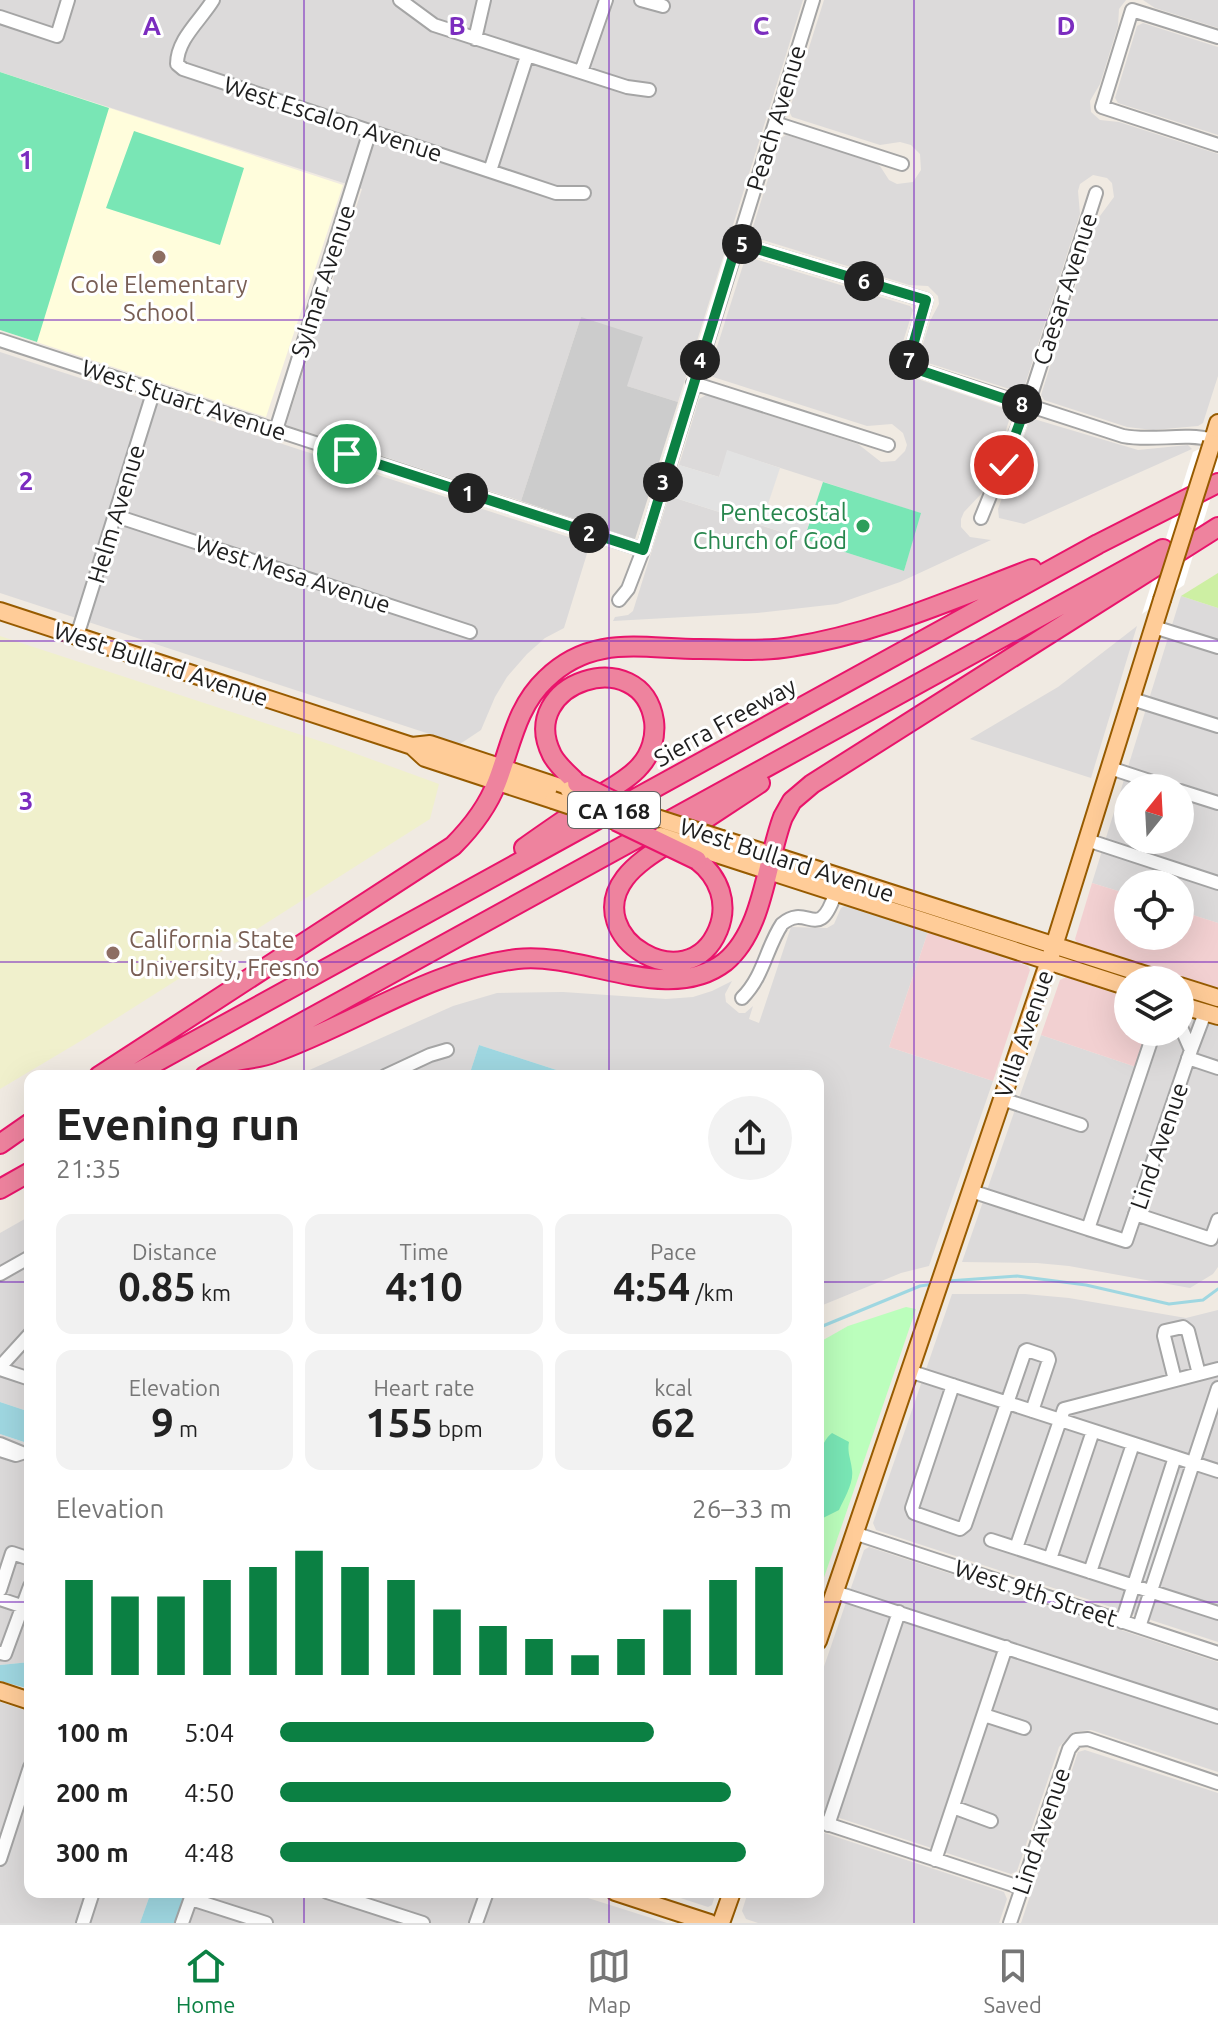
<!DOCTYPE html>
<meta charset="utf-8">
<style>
body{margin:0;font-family:Ubuntu,sans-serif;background:#f2f2f2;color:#222;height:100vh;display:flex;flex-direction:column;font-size:30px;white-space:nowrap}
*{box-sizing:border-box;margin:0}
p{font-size:26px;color:#767676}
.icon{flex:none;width:44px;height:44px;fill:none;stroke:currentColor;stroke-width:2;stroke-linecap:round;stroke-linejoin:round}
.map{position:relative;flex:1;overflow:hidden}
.panel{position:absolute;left:24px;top:1070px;width:800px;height:828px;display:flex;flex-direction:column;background:#fff;border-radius:16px;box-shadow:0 8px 32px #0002}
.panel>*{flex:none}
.needle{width:52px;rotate:18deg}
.tools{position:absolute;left:1114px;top:774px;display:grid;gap:16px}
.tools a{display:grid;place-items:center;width:80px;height:80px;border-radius:50%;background:#fff;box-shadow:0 8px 32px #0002;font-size:40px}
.pin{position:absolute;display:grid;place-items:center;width:68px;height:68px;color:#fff;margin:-34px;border:4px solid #fff;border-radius:50%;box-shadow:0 2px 8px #0007}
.km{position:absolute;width:40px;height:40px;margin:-20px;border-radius:50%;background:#222;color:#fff;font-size:22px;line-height:40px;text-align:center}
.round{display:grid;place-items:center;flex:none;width:84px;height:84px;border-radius:42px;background:#f2f2f2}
.summary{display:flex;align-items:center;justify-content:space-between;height:136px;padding:0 32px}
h1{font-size:44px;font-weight:700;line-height:60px}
.metrics{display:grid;grid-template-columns:repeat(3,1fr);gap:12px;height:136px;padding:8px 32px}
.metrics div{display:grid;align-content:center;border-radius:16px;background:#f2f2f2;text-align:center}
.metrics b{font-size:40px;font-weight:700}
.metrics small{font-size:22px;font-weight:400}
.metrics p{font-size:22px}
.chart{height:224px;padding:16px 32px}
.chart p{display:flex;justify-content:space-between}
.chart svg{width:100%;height:144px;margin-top:8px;stroke:#0b8043;stroke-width:6}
ul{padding:0 32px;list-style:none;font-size:26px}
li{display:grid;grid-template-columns:128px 96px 1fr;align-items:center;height:60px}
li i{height:20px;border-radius:10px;background:#0b8043}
.tabs{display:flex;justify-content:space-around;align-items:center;height:112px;border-top:2px solid #e0e0e0;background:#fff;font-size:22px;color:#767676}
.tabs a{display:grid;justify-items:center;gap:4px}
.tabs .on{color:#0b8043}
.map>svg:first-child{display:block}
.residential{fill:#dcdada;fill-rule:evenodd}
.commercial{fill:#f2d0d1}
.education{fill:#fffddc}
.religious{fill:#ccc}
.farmland{fill:#f0f0cc}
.grass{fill:#cdefa3}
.park{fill:#bbfebc}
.pitch{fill:#79e6b5}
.parking{fill:#e2e2e2}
.water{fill:#9fd7e1}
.pier{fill:#fff}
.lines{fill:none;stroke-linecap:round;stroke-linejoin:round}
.stream{stroke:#9fd7e1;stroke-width:3}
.minor-casing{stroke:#a5a5a5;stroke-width:16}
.major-casing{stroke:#975b00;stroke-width:20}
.highway-casing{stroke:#e9146b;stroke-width:22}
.minor{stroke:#fff;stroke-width:12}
.major{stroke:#ffcc98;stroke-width:16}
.highway{stroke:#ee839e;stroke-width:18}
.major-bridge-casing{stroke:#975b00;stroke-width:20;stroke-linecap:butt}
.highway-bridge-casing{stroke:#e9146b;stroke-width:22;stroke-linecap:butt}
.major-bridge{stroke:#ffcc98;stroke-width:16}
.highway-bridge{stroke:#ee839e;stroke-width:18}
.route-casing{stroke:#fff;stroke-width:16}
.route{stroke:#0b8043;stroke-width:10}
.grid{fill:none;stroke:#7b2cbf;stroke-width:2;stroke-opacity:0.55}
.education-dot{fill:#8d6e63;stroke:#fff;stroke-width:3}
.leisure-dot{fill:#2e9e5b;stroke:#fff;stroke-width:3}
.labels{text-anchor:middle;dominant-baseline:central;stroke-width:6;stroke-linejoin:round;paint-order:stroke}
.shield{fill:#fff;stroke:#626262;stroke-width:2}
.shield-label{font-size:22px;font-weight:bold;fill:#1e1e1e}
.street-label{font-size:24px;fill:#1e1e1e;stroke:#fff}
.education-label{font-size:24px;fill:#785e54;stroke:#fff}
.leisure-label{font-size:24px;fill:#27864d;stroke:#fff;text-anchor:end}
.grid-label{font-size:26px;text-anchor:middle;font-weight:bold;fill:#7b2cbf;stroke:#fff;stroke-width:6;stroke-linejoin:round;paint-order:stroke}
</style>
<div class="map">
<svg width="1218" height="1923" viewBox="0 0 1218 1923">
<rect width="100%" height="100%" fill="#f0eae2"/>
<!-- residential -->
<path class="residential" d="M0,0H803L678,402L627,386L581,317L521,501L286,425L362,189L0,72Z
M824,0H1126L1119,9L1118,26L1100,84L1090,101L1091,112L1100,120L1119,122L1218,154V376L1203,423L1198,426L1153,430L1127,427L1044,400L1041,395L1097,220L1114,197L1112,183L1107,178L1093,175L1080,184L1078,191L1080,214L1023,391L1019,392L922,361L919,357L930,321L939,304L938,296L928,286L909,285L753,237L751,233L781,138L786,135L871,160L880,166L889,180L897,184L913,182L921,170L920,154L911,145L900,142L880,145L792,117L789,111Z
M1143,0H1218V28L1155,8Z
M1143,23L1218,47V135L1118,103L1115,98L1137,26Z
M748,257L910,306L913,310L896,364L900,373L1009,410L1011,414L998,456L982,493L964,512L961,519V527L970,537L991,540L900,582L837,604L757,613L613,621L615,617L628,615L633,611L669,496L904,571L920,513L728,451L719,477L679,465L699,399L706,395L858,444L881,462L895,461L905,451L907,445L903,433L892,424L867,426L710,376L709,372L745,259Z
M0,352L590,544L564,628L545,638L527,654L507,677L495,697L481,730L460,744L0,593Z
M1034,419L1138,450L1188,445L1192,449L1024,524L999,518L998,509L1030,420Z
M1181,596L1218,608V923L1180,911V884H1128V894L1092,883ZM1128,788H1180V840H1128Z
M1137,626L1091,778L970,739L1058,687Z
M846,905L928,932L889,1047L993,1081L929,1266L901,1273L818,1307V1076H575L479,1045L469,1076H296L453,1006L497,993L563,992L666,999L693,997L712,991L732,981L725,994L726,1002L739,1013H745L753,1006L749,1019L759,1023L791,927L827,928L834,924L841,908Z
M1180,1014L1218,1026V1267L1213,1274L1190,1288L1069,1266L1037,1263L962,1262L1041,1035L1148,1071L1161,1032H1180Z
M30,1216V1412L0,1402V1233Z
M952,1294H1025L1069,1298L1186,1318L1218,1310V1642L876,1530L873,1523Z
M0,1434L30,1444V1662L0,1665Z
M869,1547L1218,1662V1772L1091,1730L1073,1732L1059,1747L1017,1871L1011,1874L818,1811V1684L864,1550Z
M0,1702L30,1712V1892H151L140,1923H0Z
M1085,1750L1218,1793V1923H1021L1078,1752Z
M818,1831L1004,1892L1007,1899L999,1923H758L746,1919L742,1911L748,1892H818Z
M188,1892H569L667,1923H177Z
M662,1892H716L712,1905L708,1907Z"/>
<!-- commercial -->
<path class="commercial" d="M1092,883L1128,894V936H1180V911L1218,923V988L1077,943L1075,939Z
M928,932L1028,966L1030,970L993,1081L889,1047Z
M1066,977L1128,998V1032H1161L1148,1071L1041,1035L1060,980Z"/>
<!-- education -->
<path class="education" d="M0,72L343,185L266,417L0,330Z"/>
<!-- religious -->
<path class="religious" d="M581,317L643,337L627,386L678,402L635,539L521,501Z"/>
<!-- farmland -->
<path class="farmland" d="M0,636L332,745L439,784L430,819L84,1039L0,1089Z"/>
<!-- grass -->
<path class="grass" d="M1218,573V608L1181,596Z"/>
<!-- park -->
<path class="park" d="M906,1307L916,1309L818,1595V1343L848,1326Z"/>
<!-- pitch -->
<path class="pitch" d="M0,72L109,108L37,342L0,330Z
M134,131L244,168L220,245L106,208Z
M823,482L921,513L904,571L804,539Z
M832,1433L849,1442C847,1453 851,1459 852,1470C854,1483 844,1499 839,1510L823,1518L818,1532C818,1505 810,1450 832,1433Z"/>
<!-- parking -->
<path class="parking" d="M727,450L780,468L766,510L809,524L804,539L669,496L679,465L719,477Z
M1173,1472L1186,1477L1150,1583L1139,1579Z"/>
<!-- water -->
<path class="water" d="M479,1045L575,1076H469Z
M0,1402L30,1412V1444L0,1434Z
M30,1662V1689L0,1681V1665Z
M151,1892H188L177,1923H140Z"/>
<!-- pier -->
<path class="pier" d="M1218,440V474L1184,585L1142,614L1193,452Z"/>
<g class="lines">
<!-- stream -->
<path class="stream" d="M948,1281L1017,1276L1086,1285L1169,1304L1203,1300L1218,1289
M818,1328L920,1286L933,1284"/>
<defs>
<path id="minor" d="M213,0C201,20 177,39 177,64L183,69L556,193H584
M400,0L434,25L627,87L649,90
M641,0L663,6
M0,17L57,36L68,0
M1218,37L1132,10L1102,107L1218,145
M475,39L484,0
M581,72L606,0
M775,123L902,164
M490,171L527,56
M737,243L926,300L907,366L1123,436C1153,442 1183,432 1213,440
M0,340L643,550
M693,383L888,445
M276,430L370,131
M116,516L470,632
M981,518L1031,395L1096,193
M619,600L628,589L643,550L813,0
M1154,627L1218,647
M77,636L154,390
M1132,699L1218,726
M1110,768L1171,788
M1180,791L1218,803
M1087,840L1218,883
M742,998C764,976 766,948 782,924C808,902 818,944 835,894
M1180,1025L1191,1050L1205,1013
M1188,1058L1218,1068
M385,1076L430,1055L447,1050
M1002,1099L1081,1125
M971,1191L1088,1229L1154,1032
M1135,1214L1211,1239L1218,1220
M1088,1229L1126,1241L1191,1050
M0,1274L30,1257
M0,1367L30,1334
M0,1369L30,1379
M909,1371L1218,1471
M1175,1380L1164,1336L1165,1331L1183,1327L1188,1331L1199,1374
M953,1385L912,1508L914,1513L960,1529L965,1525L1025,1351L1027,1350L1048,1357L1049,1360L1032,1411
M0,1444L22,1453L16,1455L0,1450
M854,1533L1218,1653
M991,1540L1218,1613
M1016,1548L1064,1409L1218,1369
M1050,1559L1093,1431
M1090,1572L1133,1444
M0,1590L12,1553L30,1559
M835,1592L1218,1717
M0,1599L27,1608
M1122,1622L1175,1457
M1139,1627L1218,1388
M0,1653L5,1654L30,1586
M984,1715L1024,1728
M953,1807L991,1821
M818,1821L1022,1888
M828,1825L899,1612
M0,1859L30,1767
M935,1860L1006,1647
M327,1892L423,1923
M191,1899L266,1923
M83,1923L93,1892
M182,1923L193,1892
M476,1923L487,1892
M1010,1923L1069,1749L1076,1740L1088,1739L1218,1783"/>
<path id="major" d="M1212,443L1218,423
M0,611L412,746L425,758L553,800
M412,746L430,744L569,790
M722,839L1162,980
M704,850L1128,987
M1180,986L1218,998
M1180,1005L1218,1016
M818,1641L1054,946L1162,600
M0,1691L30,1701
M615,1892L710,1923
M721,1923L732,1892"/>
<path id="highway" d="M524,848C549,830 575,813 600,795C613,787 630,778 640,766C651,754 656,737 654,721C642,642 515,682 552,755C558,766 568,774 577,783
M697,860C719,877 729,903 718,930C688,1002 580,937 625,878C638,861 660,849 678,837C705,819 733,801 760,783
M231,1062C245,1059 260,1058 273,1053C355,1024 429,970 517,959C582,951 668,1006 725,962C764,930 766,861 783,817L792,801L812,784L1218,527
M99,1076L453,846C471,828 488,806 497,782C511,746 516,707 546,679C592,634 642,649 700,649C729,649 762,652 791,647C875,634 953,599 1032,569
M131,1076L1098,544L1218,483
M205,1076L1163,549
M0,1144L30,1123
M0,1189L30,1172"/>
</defs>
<!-- minor casing -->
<use href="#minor" class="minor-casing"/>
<!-- major casing -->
<use href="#major" class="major-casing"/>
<!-- highway casing -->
<use href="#highway" class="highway-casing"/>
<!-- minor -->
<use href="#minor" class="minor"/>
<!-- major -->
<use href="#major" class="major"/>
<!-- highway -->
<use href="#highway" class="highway"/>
<defs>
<path id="major-bridge" d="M1162,600L1212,443
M569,790L594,798
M553,800L627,825
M620,806L722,839
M661,836L704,850"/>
<path id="highway-bridge" d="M577,783L632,810
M616,821L697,860"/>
</defs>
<!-- major-bridge casing -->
<use href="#major-bridge" class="major-bridge-casing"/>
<!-- highway-bridge casing -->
<use href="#highway-bridge" class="highway-bridge-casing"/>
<!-- major-bridge -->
<use href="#major-bridge" class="major-bridge"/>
<!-- highway-bridge -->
<use href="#highway-bridge" class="highway-bridge"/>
</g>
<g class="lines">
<defs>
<path id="route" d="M347,454L643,550L737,243L926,300L907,366L1026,406L1004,465"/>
</defs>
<!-- route casing -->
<use href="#route" class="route-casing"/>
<!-- route -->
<use href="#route" class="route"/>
</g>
<!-- grid -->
<path class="grid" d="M304,0V1076M609,0V1076M914,0V1923M0,320H1218M0,641H1218M0,962H1218M0,1282H30M818,1282H1218M0,1602H30M818,1602H1218M304,1892V1923M609,1892V1923"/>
<!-- markers -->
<g class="education-dot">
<circle cx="159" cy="257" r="8"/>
<circle cx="113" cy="953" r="8"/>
</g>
<circle class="leisure-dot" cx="863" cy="526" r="8"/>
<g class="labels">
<!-- shield labels -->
<rect class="shield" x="568" y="792" width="92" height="36" rx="6"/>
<g class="shield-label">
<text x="614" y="810">CA 168</text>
</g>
<!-- street labels -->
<g class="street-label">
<text transform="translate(776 118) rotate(-73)">Peach Avenue</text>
<text transform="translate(333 119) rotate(18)">West Escalon Avenue</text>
<text transform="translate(323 281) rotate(-72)">Sylmar Avenue</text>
<text transform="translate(1065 289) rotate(-72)">Caesar Avenue</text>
<text transform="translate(184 400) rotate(18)">West Stuart Avenue</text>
<text transform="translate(116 514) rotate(-73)">Helm Avenue</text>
<text transform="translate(293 574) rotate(18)">West Mesa Avenue</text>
<text transform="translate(161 664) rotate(18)">West Bullard Avenue</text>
<text transform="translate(725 722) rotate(-29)">Sierra Freeway</text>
<text transform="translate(787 860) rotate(18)">West Bullard Avenue</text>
<text transform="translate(1024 1034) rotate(-71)">Villa Avenue</text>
<text transform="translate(1159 1146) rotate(-71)">Lind Avenue</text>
<text transform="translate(1036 1593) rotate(18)">West 9th Street</text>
<text transform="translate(1041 1831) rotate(-71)">Lind Avenue</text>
</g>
<!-- education labels -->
<g class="education-label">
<text x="159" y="284">Cole Elementary<tspan x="159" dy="28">School</tspan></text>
<text x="129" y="939" text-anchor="start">California State<tspan x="129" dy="28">University, Fresno</tspan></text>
</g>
<!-- leisure labels -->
<g class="leisure-label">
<text x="847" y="512">Pentecostal<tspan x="847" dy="28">Church of God</tspan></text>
</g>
</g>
<g class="grid-label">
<text x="152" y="35">A</text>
<text x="457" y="35">B</text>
<text x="761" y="35">C</text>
<text x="1066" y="35">D</text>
<text x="26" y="169">1</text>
<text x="26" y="490">2</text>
<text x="26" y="810">3</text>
</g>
</svg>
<div class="tools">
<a><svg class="needle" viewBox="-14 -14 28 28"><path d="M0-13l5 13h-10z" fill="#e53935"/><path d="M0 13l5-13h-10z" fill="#767676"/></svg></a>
<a><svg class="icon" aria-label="locate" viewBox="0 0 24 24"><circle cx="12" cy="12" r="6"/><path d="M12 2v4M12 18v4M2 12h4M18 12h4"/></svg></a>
<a><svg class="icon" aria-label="layers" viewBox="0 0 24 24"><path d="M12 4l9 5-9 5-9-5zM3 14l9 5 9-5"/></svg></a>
</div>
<div class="pin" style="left:347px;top:454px;background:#1e9e55"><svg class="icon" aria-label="arrive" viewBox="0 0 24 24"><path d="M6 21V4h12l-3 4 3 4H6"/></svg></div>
<div class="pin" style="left:1004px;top:465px;background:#d93025"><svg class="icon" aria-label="check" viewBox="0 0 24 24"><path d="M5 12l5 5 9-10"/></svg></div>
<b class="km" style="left:468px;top:493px">1</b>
<b class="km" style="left:589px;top:533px">2</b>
<b class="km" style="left:663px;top:482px">3</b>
<b class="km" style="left:700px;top:360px">4</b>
<b class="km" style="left:742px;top:244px">5</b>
<b class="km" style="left:864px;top:281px">6</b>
<b class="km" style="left:909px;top:360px">7</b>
<b class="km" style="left:1022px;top:404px">8</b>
<section class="panel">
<div class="summary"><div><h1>Evening run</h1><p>21:35</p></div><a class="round"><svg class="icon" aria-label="share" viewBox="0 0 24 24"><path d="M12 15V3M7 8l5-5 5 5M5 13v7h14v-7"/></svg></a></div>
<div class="metrics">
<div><p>Distance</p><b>0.85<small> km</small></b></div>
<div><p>Time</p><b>4:10</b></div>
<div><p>Pace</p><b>4:54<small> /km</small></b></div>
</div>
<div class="metrics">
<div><p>Elevation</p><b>9<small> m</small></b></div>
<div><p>Heart rate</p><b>155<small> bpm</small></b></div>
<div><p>kcal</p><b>62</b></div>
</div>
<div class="chart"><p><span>Elevation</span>26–33 m</p>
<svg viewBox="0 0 160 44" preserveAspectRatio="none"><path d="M5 44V15M15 44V20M25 44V20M35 44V15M45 44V11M55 44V6M65 44V11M75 44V15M85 44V24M95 44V29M105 44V33M115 44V38M125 44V33M135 44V24M145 44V15M155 44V11"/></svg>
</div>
<ul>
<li><b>100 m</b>5:04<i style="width:73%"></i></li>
<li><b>200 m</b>4:50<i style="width:88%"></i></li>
<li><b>300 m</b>4:48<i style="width:91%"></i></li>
</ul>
</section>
</div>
<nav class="tabs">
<a class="on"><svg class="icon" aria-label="home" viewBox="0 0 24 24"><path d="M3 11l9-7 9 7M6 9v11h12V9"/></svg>Home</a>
<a><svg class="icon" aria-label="map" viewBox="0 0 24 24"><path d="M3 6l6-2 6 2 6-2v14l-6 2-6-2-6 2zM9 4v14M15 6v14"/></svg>Map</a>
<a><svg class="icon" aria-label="saved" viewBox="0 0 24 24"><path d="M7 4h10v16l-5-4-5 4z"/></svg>Saved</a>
</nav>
